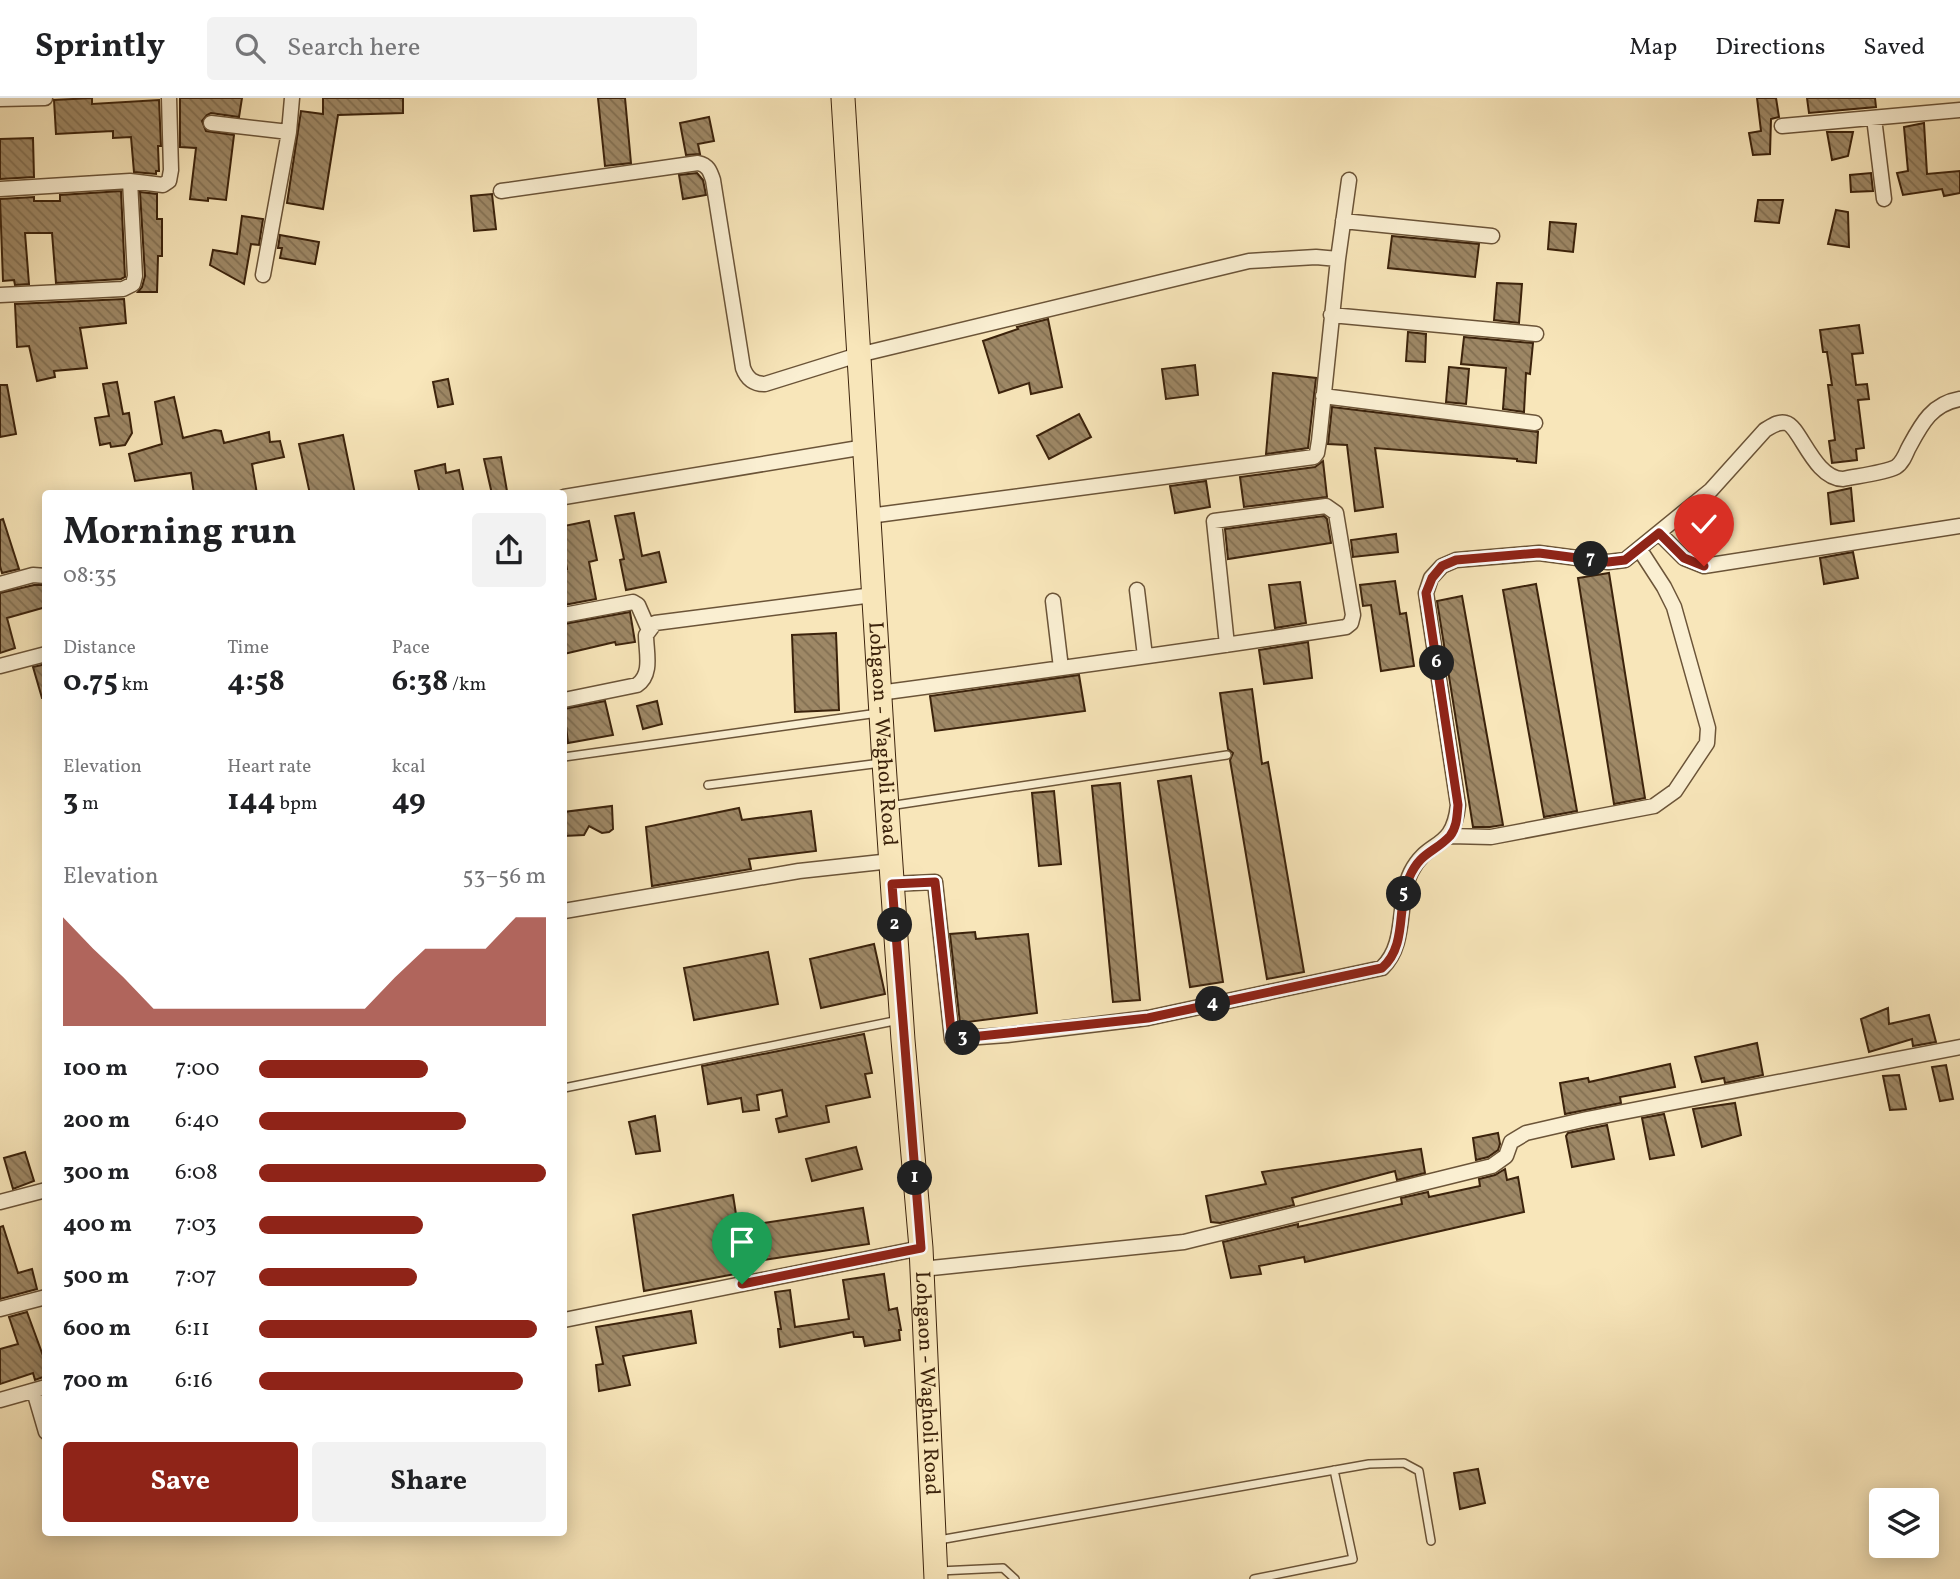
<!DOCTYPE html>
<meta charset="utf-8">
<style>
body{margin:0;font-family:Vollkorn,serif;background:#f2f2f2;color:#202124;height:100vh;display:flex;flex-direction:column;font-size:26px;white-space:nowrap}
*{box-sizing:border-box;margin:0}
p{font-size:23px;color:#757577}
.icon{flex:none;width:38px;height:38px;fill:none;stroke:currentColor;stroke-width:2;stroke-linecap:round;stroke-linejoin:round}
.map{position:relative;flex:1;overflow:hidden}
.details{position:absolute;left:42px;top:392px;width:525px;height:1046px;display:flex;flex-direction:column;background:#fff;border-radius:7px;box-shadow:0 4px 18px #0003}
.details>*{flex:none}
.controls{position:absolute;left:1869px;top:1390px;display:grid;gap:14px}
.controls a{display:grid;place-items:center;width:70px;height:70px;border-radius:7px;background:#fff;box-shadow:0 4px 18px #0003;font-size:35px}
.pin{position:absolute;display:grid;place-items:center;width:60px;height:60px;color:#fff;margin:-72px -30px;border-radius:50% 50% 50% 0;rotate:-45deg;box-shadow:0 0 7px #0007}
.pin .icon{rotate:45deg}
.km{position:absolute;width:35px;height:35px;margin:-18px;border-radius:50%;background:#222;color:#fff;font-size:19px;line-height:35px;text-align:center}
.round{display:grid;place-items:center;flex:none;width:74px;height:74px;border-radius:7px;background:#f2f2f2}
.overview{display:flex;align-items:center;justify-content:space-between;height:119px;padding:0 21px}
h1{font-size:38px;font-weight:700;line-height:52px}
.stats{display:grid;grid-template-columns:repeat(3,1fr);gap:10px;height:119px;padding:7px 21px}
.stats div{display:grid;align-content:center}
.stats b{font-size:30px;font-weight:700}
.stats small{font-size:19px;font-weight:400}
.stats p{font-size:19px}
.chart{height:196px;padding:14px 21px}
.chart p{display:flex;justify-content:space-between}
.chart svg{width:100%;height:126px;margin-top:7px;fill:#8f2418;opacity:.7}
.action{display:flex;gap:14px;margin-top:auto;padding:14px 21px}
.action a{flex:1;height:80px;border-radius:7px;background:#8f2418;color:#fff;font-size:28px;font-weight:700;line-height:80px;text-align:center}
.action a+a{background:#f2f2f2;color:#202124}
ul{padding:0 21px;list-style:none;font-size:23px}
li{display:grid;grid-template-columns:112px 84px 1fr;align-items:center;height:52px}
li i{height:18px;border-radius:9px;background:#8f2418}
header{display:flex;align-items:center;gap:42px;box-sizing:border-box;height:98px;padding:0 35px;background:#fff;border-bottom:2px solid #e0e0e0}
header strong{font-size:33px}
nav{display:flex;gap:38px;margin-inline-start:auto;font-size:24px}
.search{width:490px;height:63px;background:#f2f2f2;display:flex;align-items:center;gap:18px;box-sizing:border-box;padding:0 24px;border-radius:7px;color:#757577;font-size:26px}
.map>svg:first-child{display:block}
.building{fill:url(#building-back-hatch);stroke:#3c230c;stroke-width:2}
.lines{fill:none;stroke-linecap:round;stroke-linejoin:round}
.lane-casing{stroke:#6b5438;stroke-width:10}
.street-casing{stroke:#6b5438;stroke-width:17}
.primary-casing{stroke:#3c230c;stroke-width:25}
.lane{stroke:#faefd2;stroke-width:7}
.street{stroke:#faefd2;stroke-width:14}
.primary{stroke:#f8e6ba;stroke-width:23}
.route-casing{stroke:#fff;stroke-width:14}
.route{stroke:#8f2418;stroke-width:9}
.labels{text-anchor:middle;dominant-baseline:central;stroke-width:5;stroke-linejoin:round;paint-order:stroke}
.street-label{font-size:21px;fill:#3c230c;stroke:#faefd2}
</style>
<header>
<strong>Sprintly</strong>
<div class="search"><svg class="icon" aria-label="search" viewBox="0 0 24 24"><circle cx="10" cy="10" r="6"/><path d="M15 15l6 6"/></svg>Search here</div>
<nav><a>Map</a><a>Directions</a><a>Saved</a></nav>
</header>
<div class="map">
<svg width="1960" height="1481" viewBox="0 0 1960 1481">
<defs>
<pattern id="building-back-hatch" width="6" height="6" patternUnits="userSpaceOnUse" patternTransform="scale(1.75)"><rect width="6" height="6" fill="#9e8866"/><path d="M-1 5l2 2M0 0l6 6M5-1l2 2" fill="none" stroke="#826f52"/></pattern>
</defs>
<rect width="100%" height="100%" fill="#f8e6ba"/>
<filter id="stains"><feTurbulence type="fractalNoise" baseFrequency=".00286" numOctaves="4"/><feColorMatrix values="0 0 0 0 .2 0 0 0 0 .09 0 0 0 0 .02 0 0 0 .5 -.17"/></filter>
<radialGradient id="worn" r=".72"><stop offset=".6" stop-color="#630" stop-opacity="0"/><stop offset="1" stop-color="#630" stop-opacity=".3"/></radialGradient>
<!-- building -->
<path class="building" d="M92,0V6L159,2L161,48H158L159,73H156V76L134,74L131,39L113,40V33L56,36L54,2Z
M180,0H242L239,19L211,15L207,17L202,23L206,33L234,37L226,102L208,100V103L190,101L196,50L180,49Z
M323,0H403V15L338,17L323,111L287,105L301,13L323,16Z
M598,0H625L631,65L605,68Z
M1757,0H1776L1779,19L1771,21L1770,56L1753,57L1749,35L1761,33Z
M1807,0H1875L1876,9L1809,15Z
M709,19L714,43L698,46L700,56L686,57L680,25Z
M1924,25L1927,76L1960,73V95L1944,98L1942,91L1903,97L1897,75L1908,73L1904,29Z
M1827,34H1853L1848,58L1832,62Z
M33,40L34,79L0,81V41Z
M697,75L703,82L706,97L683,101L679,77Z
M1871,75L1873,93L1851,94L1850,77Z
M121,93L125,179L121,181L56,185L52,135H25L29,186L15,187L14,182L3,183L0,101L34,99V103H60V97Z
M140,94L157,96V121H162V158H158L157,194H138L142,189L145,178Z
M492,96L496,131L474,133L471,98Z
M1758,102H1783L1779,125L1755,123Z
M1836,112L1848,114L1849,149L1828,146Z
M242,118L263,121L259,147L251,146L244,186L210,167L213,152L237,156Z
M1550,124L1576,126L1573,154L1548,151Z
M280,137L319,144L315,166L280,160L282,150H278Z
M1392,138L1479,146L1475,179L1388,170Z
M1497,185L1522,186L1519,225L1494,222Z
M124,201L126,225L80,230L87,270L54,273L55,279L37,283L29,248L17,249L15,206Z
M1048,221L1062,289L1031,296L1029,285L999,295L983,243L1018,231L1017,229Z
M1859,227L1863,255L1852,256L1856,287L1867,286L1869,301L1858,302L1864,350L1856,351L1857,362L1832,365L1829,343L1835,342L1828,287H1832L1827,254H1823L1820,232Z
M1408,234L1426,236L1425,264L1406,263Z
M1464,239L1533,245L1530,276L1526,275L1524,314L1503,311L1506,270L1461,266Z
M1195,267L1198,297L1166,301L1162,271Z
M1449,269L1469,271L1466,306L1446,304Z
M1273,275L1316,280L1308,350L1266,356Z
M448,281L453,306L438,309L433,284Z
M117,284L123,316L129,315L132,335L125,347L111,349L110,345L100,347L95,320L109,318L103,286Z
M0,287H7L16,336L0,339Z
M174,299L183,340L215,332L221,333L224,345L269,334L270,344L280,343L284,359L252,366L257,396H194L191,375L135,383L129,356L162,346L155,304Z
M1332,309L1538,334L1536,365L1517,363V361L1375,350L1383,409L1355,413L1347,347L1328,346Z
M1079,316L1091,339L1049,361L1037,338Z
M343,337L355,396H310L299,346Z
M501,359L507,393L492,396L484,361Z
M1323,363L1327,399L1244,409L1240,379L1315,369Z
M445,366L446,375L459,372L464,396H420L415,373Z
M1206,383L1210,409L1175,415L1170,388Z
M1851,390L1854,423L1831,426L1828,395Z
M634,415L642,458L659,454L666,484L626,492L620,462L624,461L615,418Z
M1324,418L1327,421L1331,445L1228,461L1225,431Z
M3,421L19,471L2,475L0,468V422Z
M589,423L597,462L589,464L596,501L564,507V472L567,471L564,455V428Z
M1396,436L1398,454L1353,459L1351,442Z
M1853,454L1858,480L1824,486L1820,460Z
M1609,475L1645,700L1614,706L1578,480Z
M1395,483L1400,516L1406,515L1414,568L1381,573L1371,507L1363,508L1360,487Z
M1300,484L1306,525L1275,530L1269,487Z
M1536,486L1577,713L1544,719L1503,492Z
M34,487H43L46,509L7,520L15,550L0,555V495Z
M1462,498L1503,727L1490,729H1473L1437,503Z
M630,514L635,544L616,547L615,544L564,556V526Z
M836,535L839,612L795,614L792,537Z
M1308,544L1312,580L1264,586L1259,552Z
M46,566V600H42L33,569Z
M1079,577L1085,613L935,633L930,598Z
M1252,591L1262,666L1268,664L1304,874L1267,881L1230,662L1233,655L1228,651L1220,595Z
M605,603L613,637L568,645L564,611Z
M657,603L662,626L643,631L637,608Z
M1191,678L1223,884L1190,889L1158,683Z
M1120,685L1140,902L1113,904L1092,688Z
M1054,693L1061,766L1039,768L1032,695Z
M612,708L613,731L609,734L602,735L589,728L584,737L564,738V714Z
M739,710L742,722L811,713L816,753L749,761L751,771L652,788L646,729Z
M975,834L976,841L1028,836L1037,915L960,925L950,836Z
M874,846L885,896L821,910L810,861Z
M768,854L778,906L694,922L684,870Z
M1888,910L1889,926L1929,917L1936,944L1913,948L1912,941L1869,954L1861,921Z
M864,936L872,975L865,976L870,999L826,1008L829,1024L779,1034L776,1021L787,1018L782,992L757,997L759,1012L743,1014L741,1000L708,1006L702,968Z
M1757,945L1763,977L1725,985L1724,980L1702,984L1695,959Z
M1670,966L1675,989L1620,999L1621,1005L1565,1016L1560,985L1588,980L1589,984Z
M1946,967L1953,1001L1940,1003L1932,969Z
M1899,977L1906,1011L1890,1012L1883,978Z
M1735,1005L1741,1037L1702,1049L1693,1011Z
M1664,1016L1674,1057L1650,1061L1642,1020Z
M655,1018L660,1053L636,1056L629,1024Z
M1607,1027L1614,1061L1572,1069L1566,1038L1568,1035Z
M1498,1035L1500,1046L1498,1052L1488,1059L1476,1062L1473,1040Z
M856,1049L862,1071L812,1083L806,1061Z
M1421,1051L1425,1075L1397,1082L1395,1073L1292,1100L1294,1107L1220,1125L1211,1124L1206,1098L1266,1086L1262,1074Z
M25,1054L34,1083L13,1091L4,1060Z
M1505,1071L1507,1082L1518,1079L1524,1114L1305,1164L1304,1159L1259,1168L1261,1176L1231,1180L1223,1144L1298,1126V1129L1402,1106L1401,1100L1428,1094L1429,1099L1480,1088L1479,1081L1495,1077Z
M733,1097L738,1129L863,1110L869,1146L744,1165L746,1174L644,1193L633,1117Z
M3,1128L18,1175L32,1171L37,1191L0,1201V1129Z
M884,1176L889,1212L897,1210L901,1232H899L900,1242L865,1248L863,1239H854L853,1234L780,1249L778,1231H781L775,1194L790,1192L795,1229L849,1221L843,1182Z
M691,1213L696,1245L623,1258L630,1287L599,1293L596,1267L603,1266L596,1229Z
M27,1214L46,1266V1278L35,1282L33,1275L0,1286V1251L18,1246L9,1219Z
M1478,1371L1485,1405L1460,1411L1454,1375Z"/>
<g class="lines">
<defs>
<path id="lane" d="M564,659L878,615
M708,687L881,665
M889,708L1227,657
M564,990L899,922
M939,1442L1369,1366L1404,1365L1419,1373L1431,1443
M939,1473L1003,1470L1015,1481
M1254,1481L1353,1461L1334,1372"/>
<path id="street" d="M0,1L45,0
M1874,20L1884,101
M211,25L289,34
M1782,28L1960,12
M0,91L130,83L163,87L169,83L171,72L169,0
M501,93L698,65C708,67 710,73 713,82L743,270C747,281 754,286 765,286L858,257L1249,163L1316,159L1338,161L1319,343L1317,355L1314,359L869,418
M1343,123L1492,138
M1338,161L1349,82
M263,177L289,34L292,0
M0,197L123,191L133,186L135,178L130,83
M1331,217L1536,236
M1323,298L1535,325
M564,399L865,349
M1659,435L1684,460L1704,468L1960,428
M0,486L33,477L46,478
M1137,492L1145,558
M1053,503L1061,570
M564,517L633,504L638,507L648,530
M0,568L46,556
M879,595C1035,574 1191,553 1346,529L1351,525L1353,517L1336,415L1326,408L1214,423L1227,547
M564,602L637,587C653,576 646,554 646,537L655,525L873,497
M1450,738L1491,739L1654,708L1675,693L1707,645L1708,630L1674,509L1664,489L1640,452
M892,786L935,784L952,941L1007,937L1148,920L1382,870C1408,845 1396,805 1411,774C1428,740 1453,754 1458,707L1426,495L1431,480L1442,468L1456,462L1539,455L1608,464L1625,462L1711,392L1765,332C1772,328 1778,323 1786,325C1800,328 1814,381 1843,381C1857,378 1884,375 1896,369C1902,365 1905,358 1908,351C1921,327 1931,306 1960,301
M564,813L799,773L891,763
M0,1104L46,1092
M922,1171L1184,1144L1492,1068L1506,1058L1511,1044L1526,1035L1587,1021L1960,949
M0,1211L46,1199
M564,1222L921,1150
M34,1293L46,1334
M0,1302L46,1289"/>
<g id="primary">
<path id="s1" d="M843,0L884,665L903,942L921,1150L936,1481"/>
</g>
</defs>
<!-- lane casing -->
<use href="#lane" class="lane-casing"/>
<!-- street casing -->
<use href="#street" class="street-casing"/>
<!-- primary casing -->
<use href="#primary" class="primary-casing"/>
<!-- lane -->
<use href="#lane" class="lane"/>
<!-- street -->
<use href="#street" class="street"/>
<!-- primary -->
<use href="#primary" class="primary"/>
</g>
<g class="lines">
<defs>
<path id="route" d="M742,1186L921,1150L892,786L935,784L952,941L1148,920L1382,870C1408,847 1396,809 1409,780C1420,754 1434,755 1450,738C1457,729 1457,718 1458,707L1426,495L1432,480L1442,468L1456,462L1539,455L1608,464L1625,462L1659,435L1684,460L1704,468"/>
</defs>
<!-- route casing -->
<use href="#route" class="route-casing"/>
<!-- route -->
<use href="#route" class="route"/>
</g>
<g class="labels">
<!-- street labels -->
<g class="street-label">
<text stroke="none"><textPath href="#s1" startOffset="637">Lohgaon - Wagholi Road</textPath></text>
<text stroke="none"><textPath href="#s1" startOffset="1288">Lohgaon - Wagholi Road</textPath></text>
</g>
</g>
<rect width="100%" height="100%" filter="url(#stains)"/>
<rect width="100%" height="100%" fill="url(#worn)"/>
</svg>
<div class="controls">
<a><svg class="icon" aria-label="layers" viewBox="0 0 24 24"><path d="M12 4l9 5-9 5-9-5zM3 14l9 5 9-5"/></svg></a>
</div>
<div class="pin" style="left:742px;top:1186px;background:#1e9e55"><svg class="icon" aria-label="arrive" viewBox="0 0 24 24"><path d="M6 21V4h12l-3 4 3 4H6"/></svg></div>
<div class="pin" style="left:1704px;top:468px;background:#d93025"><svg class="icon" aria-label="check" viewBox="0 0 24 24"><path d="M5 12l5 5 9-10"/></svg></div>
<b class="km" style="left:915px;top:1080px">1</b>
<b class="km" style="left:895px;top:827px">2</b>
<b class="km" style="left:963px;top:940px">3</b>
<b class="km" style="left:1213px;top:906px">4</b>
<b class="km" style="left:1404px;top:796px">5</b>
<b class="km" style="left:1437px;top:565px">6</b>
<b class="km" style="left:1591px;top:461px">7</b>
<section class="details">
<div class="overview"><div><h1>Morning run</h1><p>08:35</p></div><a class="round"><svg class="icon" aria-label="share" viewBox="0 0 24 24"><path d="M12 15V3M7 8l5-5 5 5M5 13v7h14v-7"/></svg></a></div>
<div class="stats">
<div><p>Distance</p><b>0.75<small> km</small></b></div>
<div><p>Time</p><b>4:58</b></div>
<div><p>Pace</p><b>6:38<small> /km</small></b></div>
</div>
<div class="stats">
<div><p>Elevation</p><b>3<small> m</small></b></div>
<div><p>Heart rate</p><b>144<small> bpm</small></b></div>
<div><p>kcal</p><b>49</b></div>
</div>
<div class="chart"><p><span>Elevation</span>53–56 m</p>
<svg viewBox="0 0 160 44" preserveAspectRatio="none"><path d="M0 44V6L10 17L20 27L30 38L40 38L50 38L60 38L70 38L80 38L90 38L100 38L110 27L120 17L130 17L140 17L150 6L160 6V44z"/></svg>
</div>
<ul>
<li><b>100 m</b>7:00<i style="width:59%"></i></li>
<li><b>200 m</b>6:40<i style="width:72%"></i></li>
<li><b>300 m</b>6:08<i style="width:100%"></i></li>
<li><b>400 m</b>7:03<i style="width:57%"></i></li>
<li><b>500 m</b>7:07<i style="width:55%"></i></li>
<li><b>600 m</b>6:11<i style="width:97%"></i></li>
<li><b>700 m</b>6:16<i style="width:92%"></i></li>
</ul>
<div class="action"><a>Save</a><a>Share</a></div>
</section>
</div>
